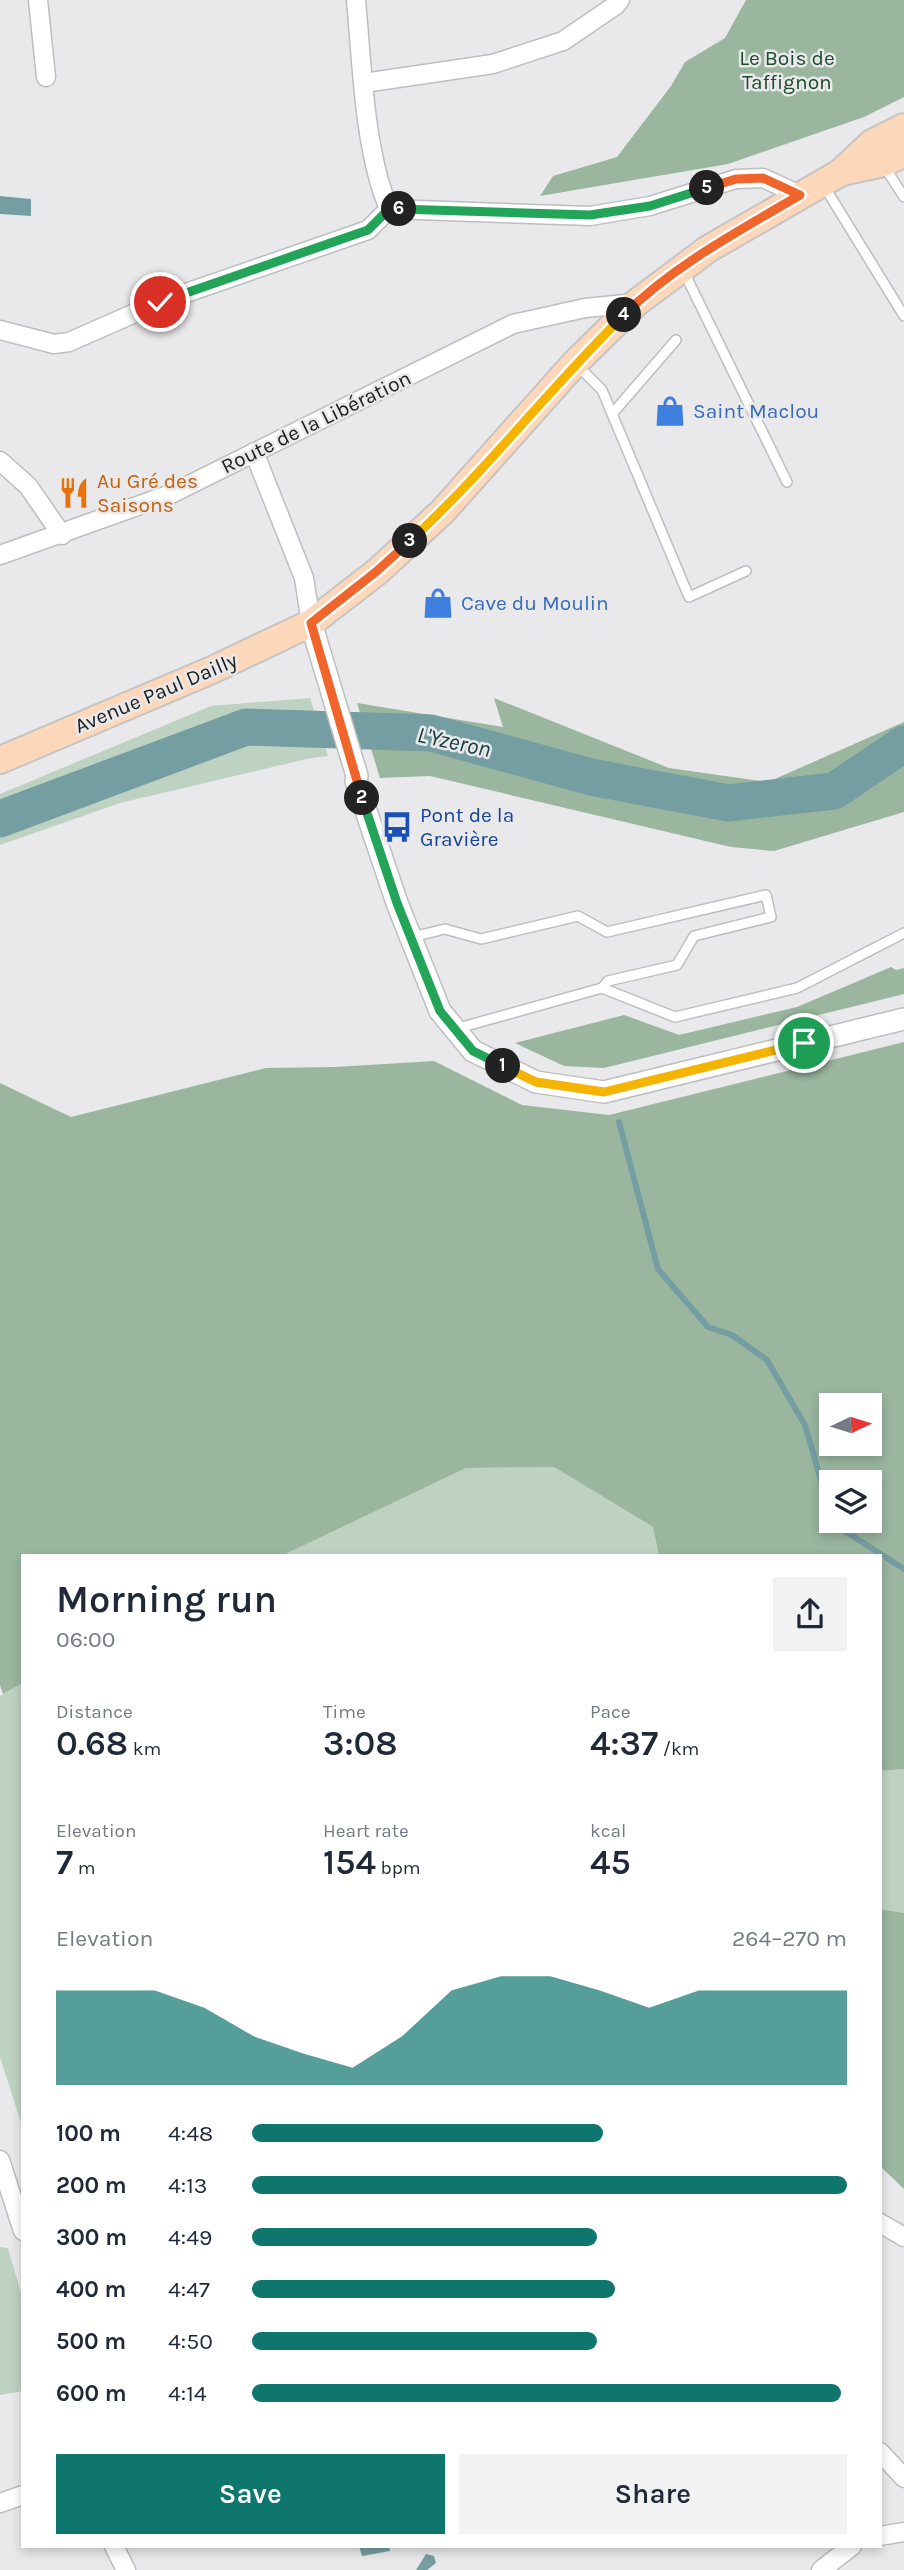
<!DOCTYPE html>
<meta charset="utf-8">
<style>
body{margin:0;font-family:Karla,sans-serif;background:#f2f2f3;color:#1f2937;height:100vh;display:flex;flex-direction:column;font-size:26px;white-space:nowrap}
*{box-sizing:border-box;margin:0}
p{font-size:23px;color:#747a83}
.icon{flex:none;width:38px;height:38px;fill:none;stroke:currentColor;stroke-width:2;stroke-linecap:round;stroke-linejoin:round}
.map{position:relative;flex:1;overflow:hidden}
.panel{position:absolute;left:21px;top:1554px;width:861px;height:994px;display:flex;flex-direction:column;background:#fff;border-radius:0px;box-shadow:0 4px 10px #0003}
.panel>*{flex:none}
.needle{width:46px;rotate:86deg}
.tools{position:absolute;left:819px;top:1393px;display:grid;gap:14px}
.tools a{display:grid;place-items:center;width:63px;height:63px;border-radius:0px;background:#fff;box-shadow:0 4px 10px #0003;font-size:35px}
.pin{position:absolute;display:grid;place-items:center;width:60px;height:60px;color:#fff;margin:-30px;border:4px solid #fff;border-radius:50%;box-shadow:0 2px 7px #0007}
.km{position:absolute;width:35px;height:35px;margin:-18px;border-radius:50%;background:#222;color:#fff;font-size:19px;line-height:35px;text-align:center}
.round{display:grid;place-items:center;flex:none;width:74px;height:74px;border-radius:0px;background:#f2f2f3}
.head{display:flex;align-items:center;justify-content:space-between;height:119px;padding:0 35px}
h1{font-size:38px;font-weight:600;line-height:52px}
.figures{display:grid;grid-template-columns:repeat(3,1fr);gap:10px;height:119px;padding:7px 35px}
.figures div{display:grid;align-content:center}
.figures b{font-size:35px;font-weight:600}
.figures small{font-size:19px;font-weight:400}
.figures p{font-size:19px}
.chart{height:196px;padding:14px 35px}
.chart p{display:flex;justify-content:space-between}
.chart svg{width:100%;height:126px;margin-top:7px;fill:#0f766e;opacity:.7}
.primary-button{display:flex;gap:14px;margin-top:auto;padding:14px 35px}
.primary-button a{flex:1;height:80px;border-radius:0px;background:#0f766e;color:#fff;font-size:28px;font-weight:600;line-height:80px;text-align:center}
.primary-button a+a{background:#f2f2f3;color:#1f2937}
ul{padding:0 35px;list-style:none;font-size:23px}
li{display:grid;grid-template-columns:112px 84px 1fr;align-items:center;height:52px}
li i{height:18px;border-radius:9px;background:#0f766e}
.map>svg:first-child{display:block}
.green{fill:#bed2c2}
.forest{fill:#9ab69f;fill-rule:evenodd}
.water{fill:#759ea2}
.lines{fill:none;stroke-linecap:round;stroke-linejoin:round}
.stream{stroke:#759ea2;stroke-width:6}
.river{stroke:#759ea2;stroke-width:37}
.service-casing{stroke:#bdbebf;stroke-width:12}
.minor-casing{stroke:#bdbebf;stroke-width:21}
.tertiary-casing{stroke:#bdbebf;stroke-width:24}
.primary-casing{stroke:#c4c4c4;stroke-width:30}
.service{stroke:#fff;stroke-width:9}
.minor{stroke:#fff;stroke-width:18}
.tertiary{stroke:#fff;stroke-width:21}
.primary{stroke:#fdd7b9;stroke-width:26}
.split-1-casing{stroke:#fff;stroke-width:14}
.split-2-casing{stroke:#fff;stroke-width:14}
.split-3-casing{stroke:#fff;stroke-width:14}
.split-4-casing{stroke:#fff;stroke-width:14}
.split-5-casing{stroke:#fff;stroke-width:14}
.split-6-casing{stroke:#fff;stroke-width:14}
.split-7-casing{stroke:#fff;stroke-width:14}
.split-1{stroke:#f5b400;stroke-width:9}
.split-2{stroke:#22a559;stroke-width:9}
.split-3{stroke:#f0652b;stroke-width:9}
.split-4{stroke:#f5b400;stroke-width:9}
.split-5{stroke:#f0652b;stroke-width:9}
.split-6{stroke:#22a559;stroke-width:9}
.split-7{stroke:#22a559;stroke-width:9}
.labels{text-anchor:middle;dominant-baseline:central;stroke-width:5;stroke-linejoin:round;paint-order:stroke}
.park-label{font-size:21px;fill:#1c4a2a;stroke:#e9e9eb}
.shop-label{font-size:21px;fill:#366cbe;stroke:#e9e9eb;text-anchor:start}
.street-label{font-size:21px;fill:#1d1d1d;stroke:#e9e9eb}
.food-label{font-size:21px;fill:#c56008;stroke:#e9e9eb;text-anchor:start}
.transit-label{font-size:21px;fill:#164399;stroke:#e9e9eb;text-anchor:start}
.water-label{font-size:23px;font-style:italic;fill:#123b3e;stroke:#e9e9eb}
</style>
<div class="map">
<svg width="904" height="2570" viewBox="0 0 904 2570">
<rect width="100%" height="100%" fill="#e9e9eb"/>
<!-- green -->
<path class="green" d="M310,698L328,756L311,758L120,803L0,845V794L211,706Z
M554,1467L653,1527L659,1556H278L466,1468Z
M23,1683V2129L0,2057V1696Z
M904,1769V1913L880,1909V1771Z
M0,2247L8,2248L23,2300V2391L0,2395Z"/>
<!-- forest -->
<path class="forest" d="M746,0H904V97L864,117L728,164L540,196L553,176L617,157L671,86L685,62L725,38Z
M494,698L669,768L768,782L904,722V812L774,851L731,847L430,776L380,778L357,703L503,727Z
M891,967L896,970L904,968V994L604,1068L564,1066L515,1043L624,1015L679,1035L797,1007Z
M904,1042V1769L880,1771V1556H659L653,1527L554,1467L466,1468L281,1556H23V1683L3,1694L0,1685V1083L71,1117L266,1068L335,1067L434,1061L522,1105L609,1115ZM831,1405H870V1444H831ZM831,1482H870V1521H831Z
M880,1909L904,1913V2189L880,2166Z"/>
<!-- water -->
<path class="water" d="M0,196L31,199V216L0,214Z
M359,2546H389L390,2551L362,2556Z
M426,2554L434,2556L436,2563L427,2570H416Z"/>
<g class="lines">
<!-- stream -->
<path class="stream" d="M619,1122L658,1269L708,1327L732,1335L767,1360L805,1425L831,1515
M833,1521L834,1524L904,1569"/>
<!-- river -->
<path class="river" d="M0,819L246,727L431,733L591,777L728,803L834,791L904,744"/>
<defs>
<path id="service" d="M884,166L904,197
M824,186L904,316
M683,270L787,482
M576,364L602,390L689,597L746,571
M612,414L676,340
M412,937L445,929L481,939L578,916L607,932L766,895L771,917L694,936L677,965L608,981L602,988L455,1029
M602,988L675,1017L797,988L904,933"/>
<path id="minor" d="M38,0L46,77
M356,0C362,64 364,151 389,209L590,216L650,206L736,179L763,178L800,195
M364,83L493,64L563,41L616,5L620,0
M0,330L54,344L69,342L160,302L368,230L389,209
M254,452L304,578L311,623
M0,461L28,486L62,535
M0,555L171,494L513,324L585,308L636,303
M0,2160L23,2231
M880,2223L904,2237
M880,2452L904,2478
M0,2503L23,2495
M880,2536L904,2532
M114,2546L126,2570
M821,2570L852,2546"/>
<path id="tertiary" d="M311,623L357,776L356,781L397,903L440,1011L473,1051L536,1082L604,1092L904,1019"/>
<path id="primary" d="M842,172L883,163L904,154
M0,760L212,670L311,623L378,571L443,511L575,363L636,303L708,249L840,173L872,143L904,127"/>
</defs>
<!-- service casing -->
<use href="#service" class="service-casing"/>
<!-- minor casing -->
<use href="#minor" class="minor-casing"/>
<!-- tertiary casing -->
<use href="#tertiary" class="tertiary-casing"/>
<!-- primary casing -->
<use href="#primary" class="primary-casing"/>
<!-- service -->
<use href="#service" class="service"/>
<!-- minor -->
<use href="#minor" class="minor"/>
<!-- tertiary -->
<use href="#tertiary" class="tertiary"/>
<!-- primary -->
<use href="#primary" class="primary"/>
</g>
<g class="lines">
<defs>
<path id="split-1" d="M503,1066L536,1082L604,1092L804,1043"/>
<path id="split-2" d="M362,798L397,903L440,1011L473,1051L503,1066"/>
<path id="split-3" d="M362,798L311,623L377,571L410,541"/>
<path id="split-4" d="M410,541C486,471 550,388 624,315"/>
<path id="split-5" d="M624,315C674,265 739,231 800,195L763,178L736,179L707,188"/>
<path id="split-6" d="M399,209L590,215L650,206L707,188"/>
<path id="split-7" d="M160,302L368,230L389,209H399"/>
</defs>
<!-- split-1 casing -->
<use href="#split-1" class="split-1-casing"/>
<!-- split-2 casing -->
<use href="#split-2" class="split-2-casing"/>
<!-- split-3 casing -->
<use href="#split-3" class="split-3-casing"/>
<!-- split-4 casing -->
<use href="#split-4" class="split-4-casing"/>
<!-- split-5 casing -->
<use href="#split-5" class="split-5-casing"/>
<!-- split-6 casing -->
<use href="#split-6" class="split-6-casing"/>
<!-- split-7 casing -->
<use href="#split-7" class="split-7-casing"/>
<!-- split-1 -->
<use href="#split-1" class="split-1"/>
<!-- split-2 -->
<use href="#split-2" class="split-2"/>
<!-- split-3 -->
<use href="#split-3" class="split-3"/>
<!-- split-4 -->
<use href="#split-4" class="split-4"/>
<!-- split-5 -->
<use href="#split-5" class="split-5"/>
<!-- split-6 -->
<use href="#split-6" class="split-6"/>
<!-- split-7 -->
<use href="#split-7" class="split-7"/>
</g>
<!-- icons -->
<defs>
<symbol id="shop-bare" viewBox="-9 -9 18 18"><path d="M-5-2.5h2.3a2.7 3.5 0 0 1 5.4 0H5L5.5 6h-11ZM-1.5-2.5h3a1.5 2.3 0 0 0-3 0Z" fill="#3f7fe0" stroke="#e9e9eb" stroke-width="2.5" paint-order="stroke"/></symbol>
<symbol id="restaurant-bare" viewBox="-9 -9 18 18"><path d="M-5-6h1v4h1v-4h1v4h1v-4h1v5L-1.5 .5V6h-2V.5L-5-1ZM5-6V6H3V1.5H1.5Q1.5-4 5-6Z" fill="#e8710a" stroke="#e9e9eb" stroke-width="2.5" paint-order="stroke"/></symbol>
<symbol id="bus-bare" viewBox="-9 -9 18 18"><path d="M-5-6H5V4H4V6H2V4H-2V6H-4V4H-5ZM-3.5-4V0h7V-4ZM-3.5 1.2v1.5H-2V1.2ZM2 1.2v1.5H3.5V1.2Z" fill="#1a4fb4" stroke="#e9e9eb" stroke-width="2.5" paint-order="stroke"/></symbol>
</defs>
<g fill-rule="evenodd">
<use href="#shop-bare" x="648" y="389" width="44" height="44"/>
<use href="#restaurant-bare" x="52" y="471" width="44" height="44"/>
<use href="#shop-bare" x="416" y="581" width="44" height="44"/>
<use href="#bus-bare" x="375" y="805" width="44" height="44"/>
</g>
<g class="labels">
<!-- park labels -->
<g class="park-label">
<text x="787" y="58">Le Bois de<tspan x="787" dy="24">Taffignon</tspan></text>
</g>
<!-- shop labels -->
<g class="shop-label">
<text x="693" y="411">Saint Maclou</text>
<text x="461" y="603">Cave du Moulin</text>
</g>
<!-- street labels -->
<g class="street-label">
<text transform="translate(316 422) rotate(-26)">Route de la Libération</text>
<text transform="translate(156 693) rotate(-23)">Avenue Paul Dailly</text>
</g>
<!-- food labels -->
<g class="food-label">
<text x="97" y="481">Au Gré des<tspan x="97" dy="24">Saisons</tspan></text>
</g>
<!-- transit labels -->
<g class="transit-label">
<text x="420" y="815">Pont de la<tspan x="420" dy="24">Gravière</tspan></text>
</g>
<!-- water labels -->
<g class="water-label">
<text transform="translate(454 742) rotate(12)">L'Yzeron</text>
</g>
</g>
</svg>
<div class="tools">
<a><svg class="needle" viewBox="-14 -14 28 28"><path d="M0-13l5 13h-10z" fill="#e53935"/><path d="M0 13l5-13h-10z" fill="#747a83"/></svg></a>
<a><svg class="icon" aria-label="layers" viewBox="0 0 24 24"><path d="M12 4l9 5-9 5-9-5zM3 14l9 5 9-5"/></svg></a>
</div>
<div class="pin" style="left:804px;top:1043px;background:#1e9e55"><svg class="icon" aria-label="arrive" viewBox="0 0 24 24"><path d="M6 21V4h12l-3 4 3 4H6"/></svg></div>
<div class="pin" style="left:160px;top:302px;background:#d93025"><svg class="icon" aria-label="check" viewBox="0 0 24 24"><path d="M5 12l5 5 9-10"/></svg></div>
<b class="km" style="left:503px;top:1066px">1</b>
<b class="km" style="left:362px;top:798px">2</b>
<b class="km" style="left:410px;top:541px">3</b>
<b class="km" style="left:624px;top:315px">4</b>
<b class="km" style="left:707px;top:188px">5</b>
<b class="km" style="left:399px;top:209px">6</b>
<section class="panel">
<div class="head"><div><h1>Morning run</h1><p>06:00</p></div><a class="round"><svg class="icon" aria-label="share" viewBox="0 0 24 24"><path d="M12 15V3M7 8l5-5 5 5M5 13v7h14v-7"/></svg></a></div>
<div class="figures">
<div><p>Distance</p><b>0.68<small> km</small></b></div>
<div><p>Time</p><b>3:08</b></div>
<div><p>Pace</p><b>4:37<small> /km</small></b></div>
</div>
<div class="figures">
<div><p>Elevation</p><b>7<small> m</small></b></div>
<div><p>Heart rate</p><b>154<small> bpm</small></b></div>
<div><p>kcal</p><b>45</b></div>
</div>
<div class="chart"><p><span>Elevation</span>264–270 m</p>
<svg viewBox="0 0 160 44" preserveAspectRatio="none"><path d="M0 44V11L10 11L20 11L30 17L40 27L50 33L60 38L70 27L80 11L90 6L100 6L110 11L120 17L130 11L140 11L150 11L160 11V44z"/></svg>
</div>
<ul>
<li><b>100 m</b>4:48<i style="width:59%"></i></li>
<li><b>200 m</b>4:13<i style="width:100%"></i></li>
<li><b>300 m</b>4:49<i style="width:58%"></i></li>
<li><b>400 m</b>4:47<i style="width:61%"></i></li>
<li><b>500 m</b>4:50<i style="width:58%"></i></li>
<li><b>600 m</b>4:14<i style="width:99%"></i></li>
</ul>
<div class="primary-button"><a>Save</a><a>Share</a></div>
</section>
</div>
